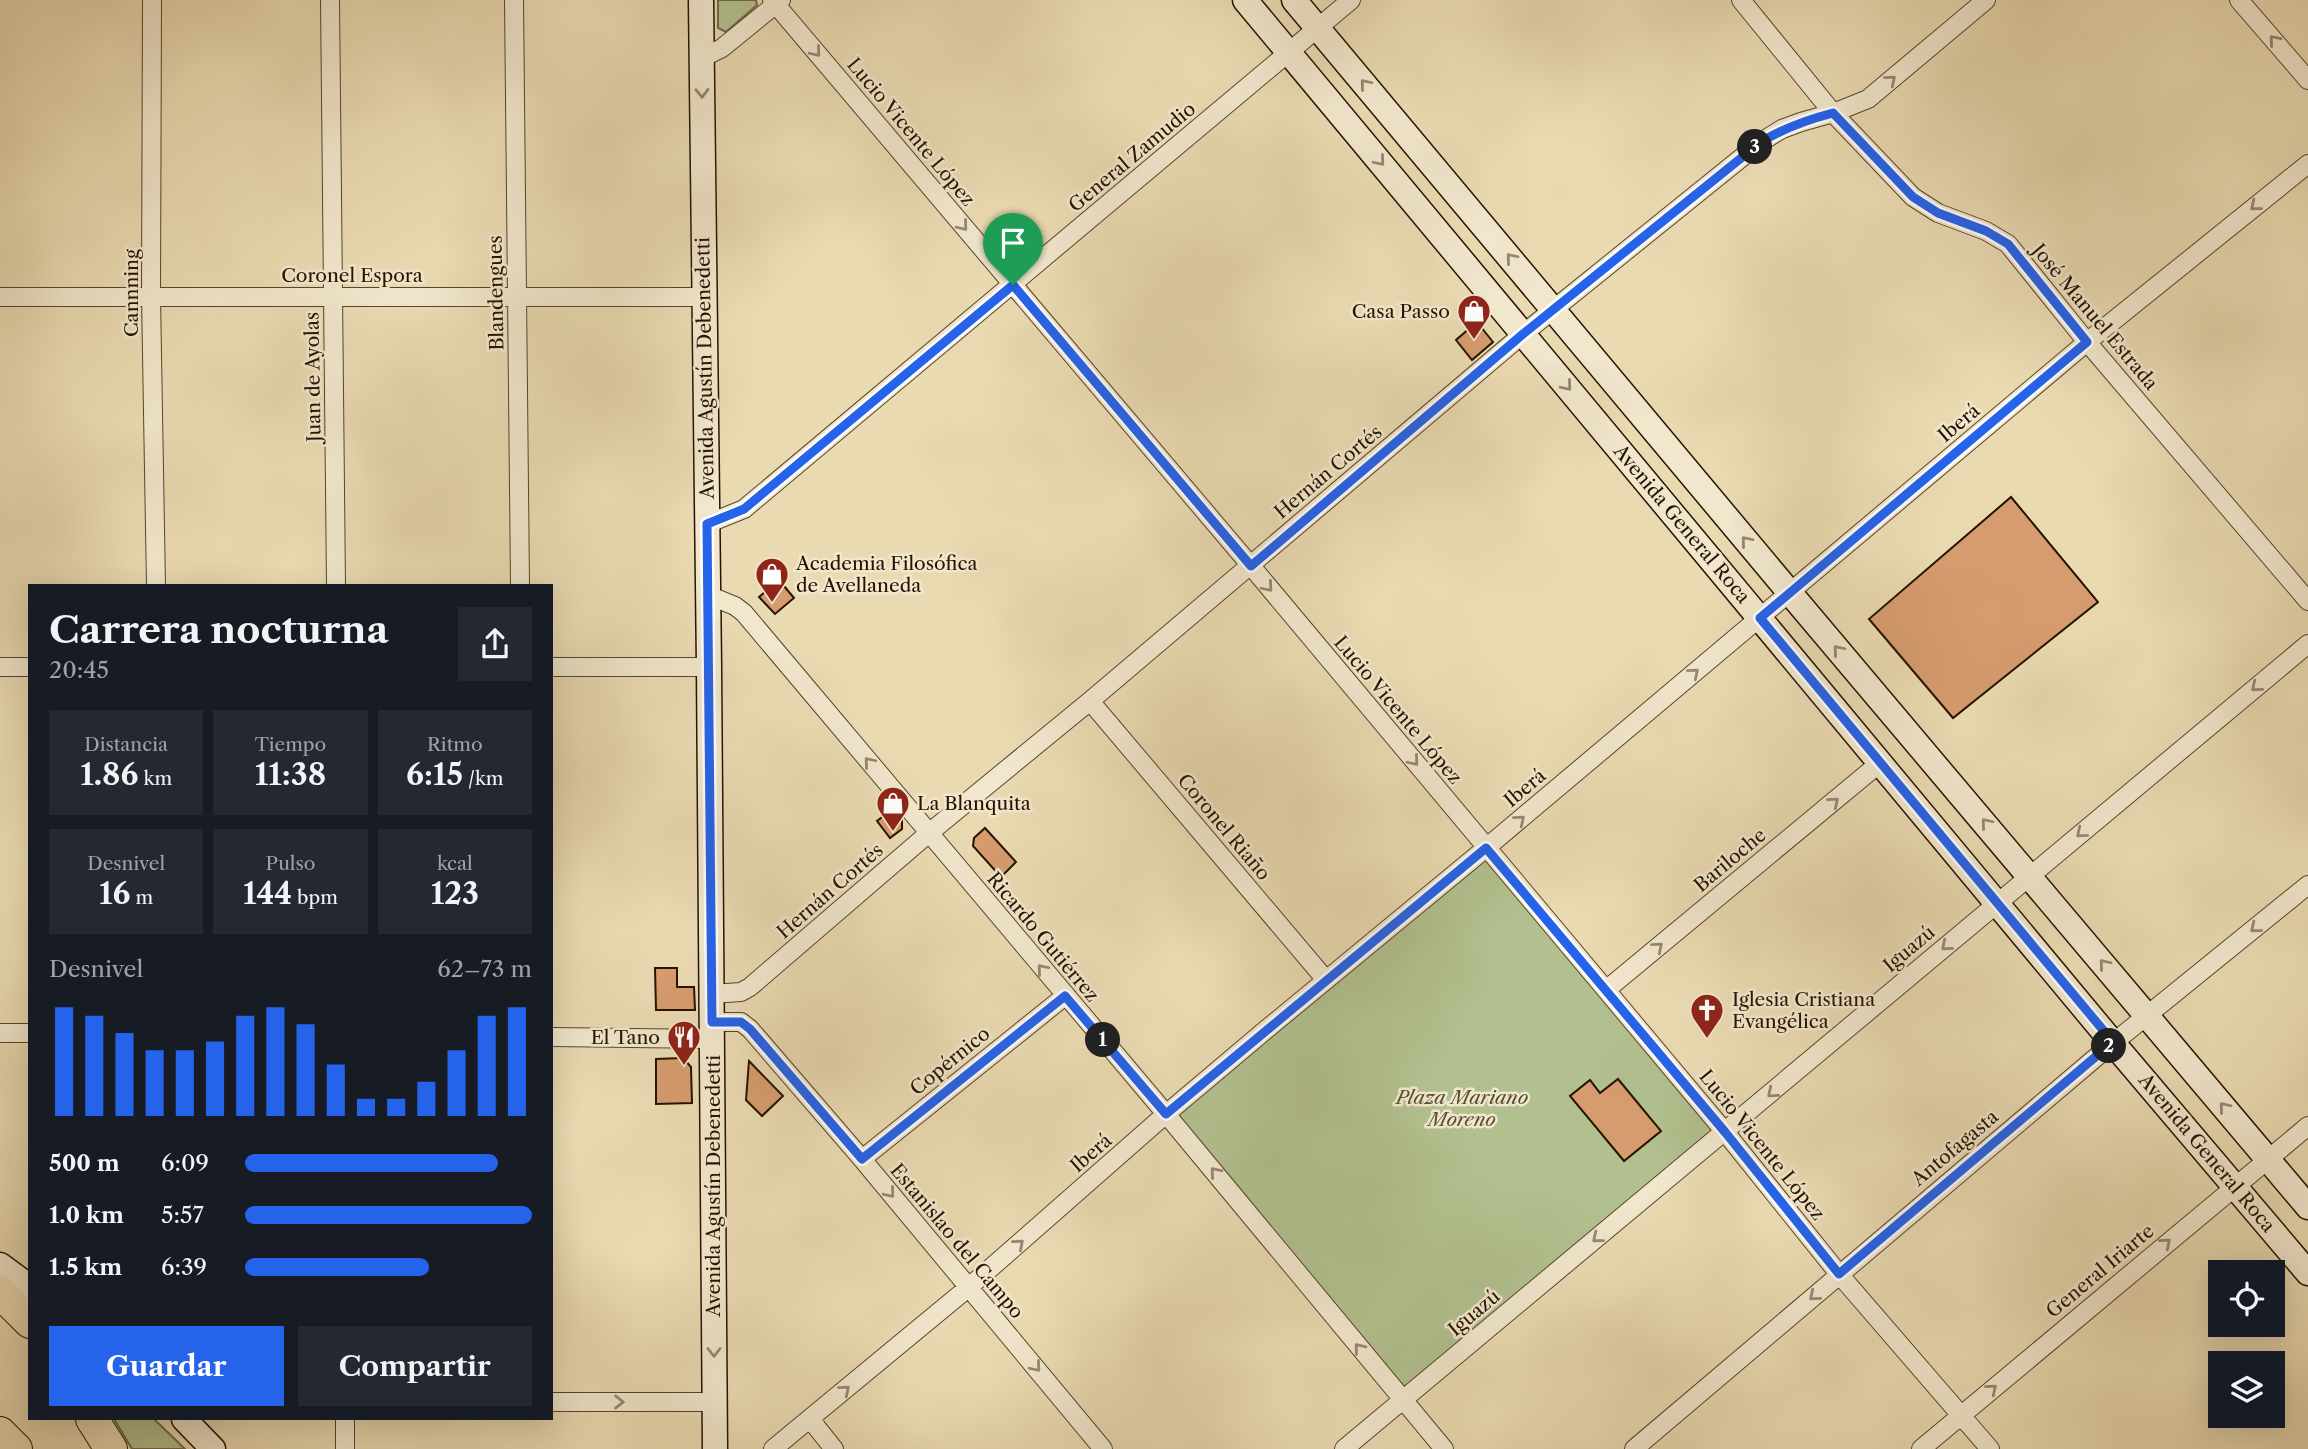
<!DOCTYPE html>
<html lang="es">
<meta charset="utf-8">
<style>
body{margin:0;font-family:"Libre Caslon Text",serif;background:#242831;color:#f1f3f6;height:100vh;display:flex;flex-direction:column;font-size:26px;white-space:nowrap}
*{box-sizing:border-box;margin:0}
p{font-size:23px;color:#9ea1a6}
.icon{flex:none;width:38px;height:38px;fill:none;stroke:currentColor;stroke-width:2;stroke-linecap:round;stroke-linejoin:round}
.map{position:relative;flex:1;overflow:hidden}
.side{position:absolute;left:28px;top:584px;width:525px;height:836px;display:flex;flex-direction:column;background:#171b24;border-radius:0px;box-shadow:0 7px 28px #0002}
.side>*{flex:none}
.buttons{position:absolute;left:2208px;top:1260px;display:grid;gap:14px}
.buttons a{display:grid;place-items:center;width:77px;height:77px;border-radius:0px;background:#171b24;box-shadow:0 7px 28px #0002;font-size:35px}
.pin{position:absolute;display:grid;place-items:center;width:60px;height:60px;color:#fff;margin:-72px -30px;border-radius:50% 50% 50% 0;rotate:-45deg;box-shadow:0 0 7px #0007}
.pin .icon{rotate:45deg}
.km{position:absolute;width:35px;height:35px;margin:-18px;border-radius:50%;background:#222;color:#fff;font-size:19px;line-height:35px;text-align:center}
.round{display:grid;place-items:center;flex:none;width:74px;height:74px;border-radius:0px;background:#242831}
.head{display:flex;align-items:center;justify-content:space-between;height:119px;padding:0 21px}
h1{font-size:38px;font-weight:700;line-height:52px}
.stats{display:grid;grid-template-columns:repeat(3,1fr);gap:10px;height:119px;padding:7px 21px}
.stats div{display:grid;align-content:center;border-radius:0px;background:#242831;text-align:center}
.stats b{font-size:30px;font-weight:700}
.stats small{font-size:19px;font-weight:400}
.stats p{font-size:19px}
.chart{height:196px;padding:14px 21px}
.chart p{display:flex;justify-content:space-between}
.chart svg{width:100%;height:126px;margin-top:7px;stroke:#2563eb;stroke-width:6}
.cta{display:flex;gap:14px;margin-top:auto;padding:14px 21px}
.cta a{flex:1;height:80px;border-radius:0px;background:#2563eb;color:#fff;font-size:28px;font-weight:700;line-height:80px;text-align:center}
.cta a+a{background:#242831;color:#f1f3f6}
ul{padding:0 21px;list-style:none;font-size:23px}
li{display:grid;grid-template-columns:112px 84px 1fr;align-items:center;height:52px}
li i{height:18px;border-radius:9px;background:#2563eb}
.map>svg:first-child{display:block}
.green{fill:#b2c08f;stroke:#6c6a48;stroke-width:2}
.building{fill:#d69c6f;stroke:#251300;stroke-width:2}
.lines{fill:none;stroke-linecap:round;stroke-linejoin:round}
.street-casing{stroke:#56452c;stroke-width:20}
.secondary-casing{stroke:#251300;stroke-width:27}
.highway-casing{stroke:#251300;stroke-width:34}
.street{stroke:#f1e7cd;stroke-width:18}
.secondary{stroke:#f1e7cd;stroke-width:24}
.highway{stroke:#eadab2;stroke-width:32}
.oneway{stroke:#958871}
.route-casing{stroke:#fff;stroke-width:14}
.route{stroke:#2563eb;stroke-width:9}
.labels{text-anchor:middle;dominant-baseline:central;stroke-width:5;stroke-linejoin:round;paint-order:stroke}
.street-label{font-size:19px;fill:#251300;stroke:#f1e7cd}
.poi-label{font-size:19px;fill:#251300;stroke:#f1e7cd;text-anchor:start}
.park-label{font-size:19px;font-style:italic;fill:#565032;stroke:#f1e7cd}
</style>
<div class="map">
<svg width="2308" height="1449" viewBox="0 0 2308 1449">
<rect width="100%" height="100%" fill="#eadab2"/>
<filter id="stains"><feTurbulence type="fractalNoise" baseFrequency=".00286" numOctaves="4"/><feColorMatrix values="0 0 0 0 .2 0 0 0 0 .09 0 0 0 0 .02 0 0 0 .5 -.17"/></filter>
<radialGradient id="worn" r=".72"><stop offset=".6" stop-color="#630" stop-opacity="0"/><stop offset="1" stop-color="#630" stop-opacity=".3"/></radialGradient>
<!-- green -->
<path class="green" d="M718,0H756L757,5L726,32L718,28Z
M1486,848L1725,1132L1403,1400L1166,1114Z
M114,1419H154L185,1449H132Z"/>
<!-- building -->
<path class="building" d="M1477,322L1493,342L1472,360L1456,340Z
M2011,497L2098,602L1953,718L1869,619Z
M779,580L794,598L775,614L759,597Z
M894,808L902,819V829L890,838L877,821Z
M985,828L1016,862L1001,877L973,846L974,838Z
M655,968H677V987H694L695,1010H656Z
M683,1058L691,1067L692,1103L656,1104V1059Z
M749,1061L783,1096L762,1116L746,1100Z
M1618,1079L1661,1131L1624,1161L1570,1096L1590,1080L1600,1093Z"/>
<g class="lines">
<defs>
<path id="street" d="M152,0L151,296L156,586
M330,0L336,586
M514,0L520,586
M772,0L1251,566L1725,1132L1839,1274L1990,1449
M1741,0L1833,113L1913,197L1938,213L1986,231L2008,244L2087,342L2308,601
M2239,0L2308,80
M702,58L722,48L781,0
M0,297H704
M707,524L744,509L1351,0
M708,595L735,606L744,613L1166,1114L1444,1449
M0,667H30
M551,667H709
M1090,701L1326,980
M1606,990L1881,762
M712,994L741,992L750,987L929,833L1090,701L1523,334L1761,142L1782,129L1801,122L1833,113L1868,99L1986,0
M712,1022H741L750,1029L862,1159L1103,1449
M0,1033H30
M551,1037L712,1039
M862,1159L1065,996
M551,1402H714
M810,1419L834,1449
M345,1449V1419
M773,1449L969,1287L1166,1114L1268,1028L1486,848L2087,342L2308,164
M1344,1449L2308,644
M1634,1449L2113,1043L2308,885
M1921,1449L2308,1126"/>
<path id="secondary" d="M701,0L709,667L715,1449
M1245,0L2113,1043L2308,1273
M1294,0L1790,593L2308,1207
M0,1265L30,1287
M184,1419L213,1449"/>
<path id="highway" d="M0,1292L30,1322
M92,1419L111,1449
M0,1433L16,1449"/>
</defs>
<!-- street casing -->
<use href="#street" class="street-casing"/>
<!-- secondary casing -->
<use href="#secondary" class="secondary-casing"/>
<!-- highway casing -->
<use href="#highway" class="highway-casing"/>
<!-- street -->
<use href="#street" class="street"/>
<!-- secondary -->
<use href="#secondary" class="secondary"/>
<!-- highway -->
<use href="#highway" class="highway"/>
</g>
<!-- one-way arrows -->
<defs><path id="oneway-chevron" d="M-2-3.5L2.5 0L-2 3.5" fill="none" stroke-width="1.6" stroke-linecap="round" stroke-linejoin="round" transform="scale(1.75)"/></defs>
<g class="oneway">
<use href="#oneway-chevron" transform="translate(2274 40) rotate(-131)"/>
<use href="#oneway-chevron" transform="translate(816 52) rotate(50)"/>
<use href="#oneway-chevron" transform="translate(1891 80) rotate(-40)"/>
<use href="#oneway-chevron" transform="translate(1365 84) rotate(-130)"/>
<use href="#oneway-chevron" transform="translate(702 93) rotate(89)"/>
<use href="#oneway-chevron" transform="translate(1380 161) rotate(50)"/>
<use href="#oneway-chevron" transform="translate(2255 206) rotate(141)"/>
<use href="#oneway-chevron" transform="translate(963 226) rotate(50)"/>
<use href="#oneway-chevron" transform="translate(1511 258) rotate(-130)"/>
<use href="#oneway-chevron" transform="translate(1567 386) rotate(50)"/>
<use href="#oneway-chevron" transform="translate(1746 541) rotate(-130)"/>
<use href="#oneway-chevron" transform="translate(1268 587) rotate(50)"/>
<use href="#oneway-chevron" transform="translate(1838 650) rotate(-130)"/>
<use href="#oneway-chevron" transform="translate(1694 673) rotate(-40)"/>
<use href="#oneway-chevron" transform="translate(2256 687) rotate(140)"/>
<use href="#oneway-chevron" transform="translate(1414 761) rotate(50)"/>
<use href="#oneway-chevron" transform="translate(869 762) rotate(-130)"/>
<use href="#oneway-chevron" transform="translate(1834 802) rotate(-40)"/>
<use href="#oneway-chevron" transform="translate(1520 820) rotate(-40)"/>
<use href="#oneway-chevron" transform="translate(1986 823) rotate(-130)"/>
<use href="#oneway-chevron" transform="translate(2081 833) rotate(140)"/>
<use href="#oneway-chevron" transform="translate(2255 928) rotate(141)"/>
<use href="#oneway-chevron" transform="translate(1946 946) rotate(140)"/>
<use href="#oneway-chevron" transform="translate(1658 947) rotate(-40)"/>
<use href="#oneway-chevron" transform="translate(2104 964) rotate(-130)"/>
<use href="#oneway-chevron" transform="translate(1042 969) rotate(-130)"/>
<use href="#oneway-chevron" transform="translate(1772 1093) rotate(140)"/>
<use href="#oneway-chevron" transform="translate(2224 1107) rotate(-130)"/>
<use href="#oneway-chevron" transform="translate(1215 1172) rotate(-130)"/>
<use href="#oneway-chevron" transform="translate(890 1193) rotate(50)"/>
<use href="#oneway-chevron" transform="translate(1597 1238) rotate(141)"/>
<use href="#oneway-chevron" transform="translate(2166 1243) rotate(-40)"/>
<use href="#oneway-chevron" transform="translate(1019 1244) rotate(-41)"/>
<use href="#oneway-chevron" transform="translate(1814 1296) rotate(140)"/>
<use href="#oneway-chevron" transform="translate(1359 1348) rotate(-129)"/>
<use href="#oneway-chevron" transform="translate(714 1352) rotate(90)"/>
<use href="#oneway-chevron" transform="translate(1036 1367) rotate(50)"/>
<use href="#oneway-chevron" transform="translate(1992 1389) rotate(-40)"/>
<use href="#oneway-chevron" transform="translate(845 1390) rotate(-40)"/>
<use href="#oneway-chevron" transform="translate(619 1402)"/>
</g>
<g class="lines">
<defs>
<path id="route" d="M1833,113L1913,197L1938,213L1986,231L2008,244L2087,342L1760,618L2113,1042L1839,1274L1725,1132L1486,848L1166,1114L1065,996L862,1159L750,1029L741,1022H712L707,524L744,509L1013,285L1251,566L1523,334L1761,142C1784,128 1806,120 1833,113Z"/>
</defs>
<!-- route casing -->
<use href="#route" class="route-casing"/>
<!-- route -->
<use href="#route" class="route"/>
</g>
<!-- icons -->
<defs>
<symbol id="shop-pin" viewBox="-11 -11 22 30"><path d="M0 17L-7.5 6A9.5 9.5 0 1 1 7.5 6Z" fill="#8f2418" stroke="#f1e7cd"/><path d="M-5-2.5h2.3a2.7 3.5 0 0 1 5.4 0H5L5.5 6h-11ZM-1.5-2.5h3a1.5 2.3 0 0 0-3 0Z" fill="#fff"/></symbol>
<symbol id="church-pin" viewBox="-11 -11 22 30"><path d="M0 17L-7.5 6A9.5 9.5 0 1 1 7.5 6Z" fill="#8f2418" stroke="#f1e7cd"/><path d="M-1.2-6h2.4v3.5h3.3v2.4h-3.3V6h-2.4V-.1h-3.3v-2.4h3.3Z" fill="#fff"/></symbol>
<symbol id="restaurant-pin" viewBox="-11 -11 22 30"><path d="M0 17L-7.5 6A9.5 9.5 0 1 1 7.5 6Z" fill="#8f2418" stroke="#f1e7cd"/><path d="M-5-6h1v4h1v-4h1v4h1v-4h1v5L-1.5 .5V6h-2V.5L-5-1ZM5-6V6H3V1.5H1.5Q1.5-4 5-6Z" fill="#fff"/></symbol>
</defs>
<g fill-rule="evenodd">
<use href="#shop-pin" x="1455" y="292" width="38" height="52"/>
<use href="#shop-pin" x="753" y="555" width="38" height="52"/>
<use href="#shop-pin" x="874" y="784" width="38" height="52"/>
<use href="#church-pin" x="1688" y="991" width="38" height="52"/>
<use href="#restaurant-pin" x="665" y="1018" width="38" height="52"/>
</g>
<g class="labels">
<!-- street labels -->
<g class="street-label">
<text transform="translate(911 132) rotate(50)">Lucio Vicente López</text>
<text transform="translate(1132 157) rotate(-40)">General Zamudio</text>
<text x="352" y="275">Coronel Espora</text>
<text transform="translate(131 293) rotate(-90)">Cannning</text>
<text transform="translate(496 293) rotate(-91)">Blandengues</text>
<text transform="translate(2095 317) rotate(50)">José Manuel Estrada</text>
<text transform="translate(705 368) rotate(-91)">Avenida Agustín Debenedetti</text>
<text transform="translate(313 377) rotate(-91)">Juan de Ayolas</text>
<text transform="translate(1959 423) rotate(-40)">Iberá</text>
<text transform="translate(1328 472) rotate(-40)">Hernán Cortés</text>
<text transform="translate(1682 524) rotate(50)">Avenida General Roca</text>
<text transform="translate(1398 710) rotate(50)">Lucio Vicente López</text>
<text transform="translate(1525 788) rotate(-40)">Iberá</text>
<text transform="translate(1224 827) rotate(50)">Coronel Riaño</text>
<text transform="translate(1730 860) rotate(-40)">Bariloche</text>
<text transform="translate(830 891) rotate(-41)">Hernán Cortés</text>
<text transform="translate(1043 937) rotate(50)">Ricardo Gutiérrez</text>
<text transform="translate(1909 949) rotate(-40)">Iguazú</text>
<text transform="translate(950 1061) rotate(-39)">Copérnico</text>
<text transform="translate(1762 1145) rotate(51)">Lucio Vicente López</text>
<text transform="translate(1955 1148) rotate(-40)">Antofagasta</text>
<text transform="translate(1091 1153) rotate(-41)">Iberá</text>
<text transform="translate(2207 1153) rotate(50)">Avenida General Roca</text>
<text transform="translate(713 1186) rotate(-90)">Avenida Agustín Debenedetti</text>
<text transform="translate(957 1241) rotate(50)">Estanislao del Campo</text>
<text transform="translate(2100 1271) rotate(-40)">General Iriarte</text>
<text transform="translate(1474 1313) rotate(-40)">Iguazú</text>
</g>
<!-- poi labels -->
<g class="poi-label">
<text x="1450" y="311" text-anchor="end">Casa Passo</text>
<text x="796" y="563">Academia Filosófica<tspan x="796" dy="22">de Avellaneda</tspan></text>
<text x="917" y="803">La Blanquita</text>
<text x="1732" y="999">Iglesia Cristiana<tspan x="1732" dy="22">Evangélica</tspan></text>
<text x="660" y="1037" text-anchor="end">El Tano</text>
</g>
<!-- park labels -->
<g class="park-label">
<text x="1462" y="1097">Plaza Mariano<tspan x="1462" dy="22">Moreno</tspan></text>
</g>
</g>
<rect width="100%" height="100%" filter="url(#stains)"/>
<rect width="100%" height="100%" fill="url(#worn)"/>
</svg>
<div class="buttons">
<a><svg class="icon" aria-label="locate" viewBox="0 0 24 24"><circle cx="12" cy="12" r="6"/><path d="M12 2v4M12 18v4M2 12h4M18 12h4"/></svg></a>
<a><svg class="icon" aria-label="layers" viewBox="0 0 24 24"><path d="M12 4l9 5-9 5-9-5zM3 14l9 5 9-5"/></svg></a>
</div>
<div class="pin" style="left:1013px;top:285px;background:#1e9e55"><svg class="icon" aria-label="arrive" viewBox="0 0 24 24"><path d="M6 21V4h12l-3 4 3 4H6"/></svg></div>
<b class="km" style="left:1103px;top:1040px">1</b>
<b class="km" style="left:2109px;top:1046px">2</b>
<b class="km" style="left:1755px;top:147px">3</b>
<section class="side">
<div class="head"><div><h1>Carrera nocturna</h1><p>20:45</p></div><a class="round"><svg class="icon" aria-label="share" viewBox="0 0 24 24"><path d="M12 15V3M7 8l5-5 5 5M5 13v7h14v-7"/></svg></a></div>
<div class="stats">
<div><p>Distancia</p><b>1.86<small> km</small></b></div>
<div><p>Tiempo</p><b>11:38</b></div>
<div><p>Ritmo</p><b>6:15<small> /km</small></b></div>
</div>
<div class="stats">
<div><p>Desnivel</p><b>16<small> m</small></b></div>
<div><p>Pulso</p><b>144<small> bpm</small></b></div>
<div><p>kcal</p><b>123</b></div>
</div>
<div class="chart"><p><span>Desnivel</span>62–73 m</p>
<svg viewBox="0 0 160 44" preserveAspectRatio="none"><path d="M5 44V6M15 44V9M25 44V15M35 44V21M45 44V21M55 44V18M65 44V9M75 44V6M85 44V12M95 44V26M105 44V38M115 44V38M125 44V32M135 44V21M145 44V9M155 44V6"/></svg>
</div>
<ul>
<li><b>500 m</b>6:09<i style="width:88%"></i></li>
<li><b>1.0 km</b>5:57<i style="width:100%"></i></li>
<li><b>1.5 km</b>6:39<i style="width:64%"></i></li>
</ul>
<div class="cta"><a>Guardar</a><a>Compartir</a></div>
</section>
</div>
